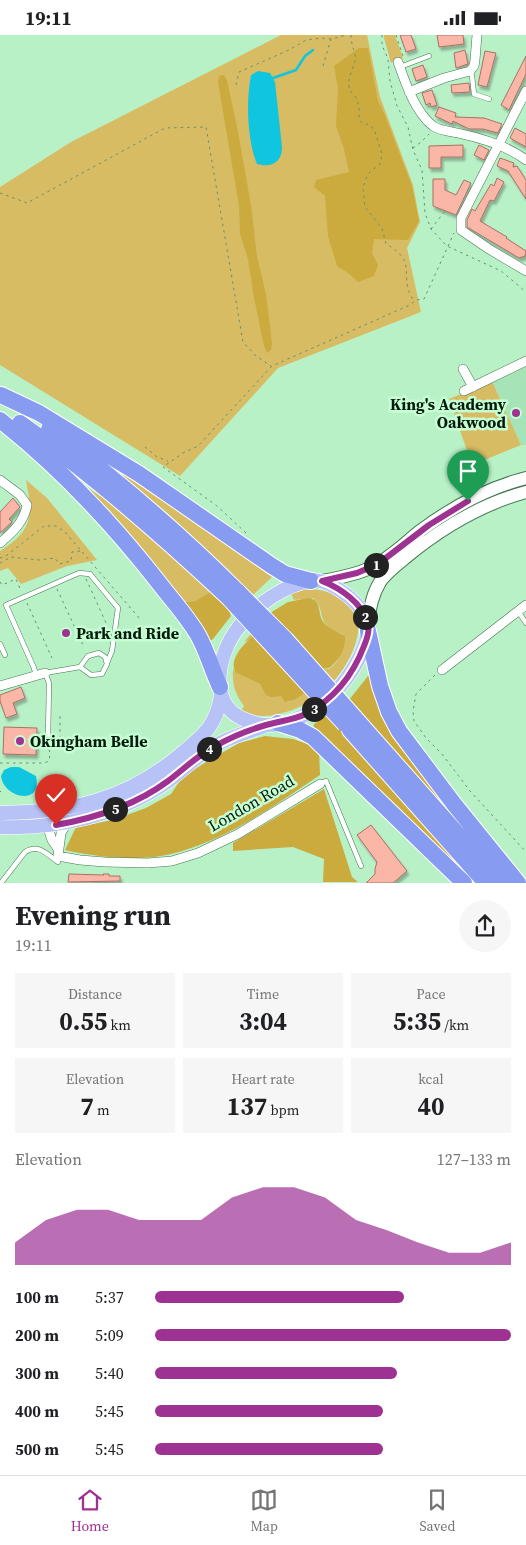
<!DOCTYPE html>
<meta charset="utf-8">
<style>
body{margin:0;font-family:"Source Serif 4",serif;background:#f6f6f6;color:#202124;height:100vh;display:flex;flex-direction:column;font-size:19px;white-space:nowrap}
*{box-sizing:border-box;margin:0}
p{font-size:16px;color:#757577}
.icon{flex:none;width:28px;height:28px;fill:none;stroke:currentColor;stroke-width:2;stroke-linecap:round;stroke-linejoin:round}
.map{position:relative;height:848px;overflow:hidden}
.side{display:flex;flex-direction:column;background:#fff;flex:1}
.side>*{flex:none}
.pin{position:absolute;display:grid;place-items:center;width:42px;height:42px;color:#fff;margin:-51px -21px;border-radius:50% 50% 50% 0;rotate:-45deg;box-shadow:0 0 5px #0007}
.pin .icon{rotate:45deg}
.km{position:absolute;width:25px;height:25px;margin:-12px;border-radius:50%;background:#222;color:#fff;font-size:14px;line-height:25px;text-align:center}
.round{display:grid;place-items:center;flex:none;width:52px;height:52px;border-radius:26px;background:#f6f6f6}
.overview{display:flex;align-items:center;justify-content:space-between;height:85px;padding:0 15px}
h1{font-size:28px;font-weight:700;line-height:38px}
.figures{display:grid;grid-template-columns:repeat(3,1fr);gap:8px;height:85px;padding:5px 15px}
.figures div{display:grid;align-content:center;border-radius:0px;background:#f6f6f6;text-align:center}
.figures b{font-size:25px;font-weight:700}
.figures small{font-size:14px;font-weight:400}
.figures p{font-size:14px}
.chart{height:140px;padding:10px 15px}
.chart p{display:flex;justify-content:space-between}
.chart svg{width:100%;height:90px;margin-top:5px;fill:#9e3293;opacity:.7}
ul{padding:0 15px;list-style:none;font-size:16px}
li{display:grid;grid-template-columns:80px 60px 1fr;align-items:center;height:38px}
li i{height:12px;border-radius:6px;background:#9e3293}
.status{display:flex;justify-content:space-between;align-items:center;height:35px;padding:0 25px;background:#fff;direction:ltr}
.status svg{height:14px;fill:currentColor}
.tabs{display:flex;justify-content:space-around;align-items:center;height:70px;border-top:1px solid #e0e0e0;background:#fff;font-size:14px;color:#757577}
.tabs a{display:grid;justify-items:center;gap:2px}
.tabs .on{color:#9e3293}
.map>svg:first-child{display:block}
.built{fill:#a6e4b7}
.green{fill:#d7bc63}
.forest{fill:#cbab3e}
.water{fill:#10c5e0}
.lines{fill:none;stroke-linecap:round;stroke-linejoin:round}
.stream{stroke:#10c5e0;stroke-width:2.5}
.building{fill:#fab7a8;stroke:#ac6f62;filter:url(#shadow)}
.lane-casing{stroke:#427752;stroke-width:5.5}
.street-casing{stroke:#427752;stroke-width:10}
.secondary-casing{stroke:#427752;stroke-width:14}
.primary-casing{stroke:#fff;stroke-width:15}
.highway-casing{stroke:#fff;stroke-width:18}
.path{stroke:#678f72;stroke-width:1;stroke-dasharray:2.5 4;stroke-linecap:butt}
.lane{stroke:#fff;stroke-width:4.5}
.street{stroke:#fff;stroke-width:9}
.secondary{stroke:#fff;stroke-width:12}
.primary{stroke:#b7c3f7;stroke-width:14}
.highway{stroke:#879bf1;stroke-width:16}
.highway-bridge-casing{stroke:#fff;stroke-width:18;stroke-linecap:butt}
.highway-bridge{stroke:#879bf1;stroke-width:16}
.route-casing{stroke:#fff;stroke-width:10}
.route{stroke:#9e3293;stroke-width:6}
.poi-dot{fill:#9e3293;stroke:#c6ffd4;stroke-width:2}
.labels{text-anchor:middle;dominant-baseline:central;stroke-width:5;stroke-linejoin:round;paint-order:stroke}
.poi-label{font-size:16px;font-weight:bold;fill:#051a0c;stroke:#c6ffd4;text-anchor:start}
.street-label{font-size:16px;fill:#051a0c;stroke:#c6ffd4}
</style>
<div class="status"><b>19:11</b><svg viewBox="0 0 49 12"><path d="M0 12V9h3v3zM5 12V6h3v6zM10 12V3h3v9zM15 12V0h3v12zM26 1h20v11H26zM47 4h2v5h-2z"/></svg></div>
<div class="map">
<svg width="526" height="848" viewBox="0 0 526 848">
<defs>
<filter id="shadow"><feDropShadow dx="2" dy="3.5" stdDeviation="1" flood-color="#0004"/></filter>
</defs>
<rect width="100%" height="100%" fill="#b9f1c7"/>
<!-- built -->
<path class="built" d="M526,330V410H521L492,346Z"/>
<!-- green -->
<path class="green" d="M281,0H367L380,62L413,150L420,187L407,213L421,277L278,333L180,441L0,330V152L71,107Z
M384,0H395L403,23L391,28L384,3Z
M492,346L521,410L472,430L449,364Z
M122,438H125L240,518L272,542L252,561L228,535L167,478L124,442Z
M26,445L47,463L97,525L67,531L21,549L8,533L0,536V516C33,495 33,481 26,445Z
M88,453L117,472L209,555V558L195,566L182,567L88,455Z
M307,554C322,554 335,558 346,568C351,573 356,580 358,587C359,595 357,603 355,610C343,644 314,671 279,679C266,682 253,682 242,675L244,671C235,659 232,649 233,634L235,637C242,640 251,643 258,648C267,654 266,662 281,661L288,667L301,661L249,605L244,607L259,589L304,613L322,634H329C341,625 345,614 343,599C313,590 328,576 313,563L294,565L291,558Z"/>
<!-- forest -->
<path class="forest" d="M359,13H368L378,66L384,78L412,151L419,186L408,205L374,204L372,218L378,230L374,241L358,247L348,238L337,231L328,201L325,161L314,152L316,145L349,137L344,114L336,91L338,54L334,31Z
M224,40L227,45L238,97L251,170L257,222L266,259L272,308L271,315L267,318L264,311L254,263L248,224L240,199L239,171L218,47L219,41Z
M209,555L229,575L231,581L213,604L210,606L182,567L195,566L209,558Z
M308,563C321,564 318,576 322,585C327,594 337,596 345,601C346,614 339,626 329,633L322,634L270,578L288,567Z
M254,600L305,656C301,663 292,666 285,667L281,661L271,662L266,660L260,649L235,637C229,623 245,608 254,600Z
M371,640L470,801L349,665L368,641Z
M327,680L467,839L466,840L313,695L314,689Z
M265,701L293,704L319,713L320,740C273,772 226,805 171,819C140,827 96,822 65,815L76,792L113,785L146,773L171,759L183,741L208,726L239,708Z
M324,754L352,842L358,847H323L324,824L293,812L233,816V808Z"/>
<!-- water -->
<path class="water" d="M258,36L270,38L275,47L282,112C282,128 271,133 257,129C247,105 246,65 251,40Z
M11,732H19L36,741C43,771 4,764 1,741L4,735Z"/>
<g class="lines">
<!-- stream -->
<path class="stream" d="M273,43L296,35L305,21L313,15"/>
</g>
<!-- building -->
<path class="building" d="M400,0H411L416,14L406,17Z
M437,0H463L464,9L439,12Z
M465,15L468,29L456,33L454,18Z
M485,16L496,18L487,52L478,50Z
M526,21V39L509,75L501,70Z
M423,30L427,42L416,46L412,34Z
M469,48L470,57L452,58L451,50Z
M432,55L437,70L431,72L430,68L426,70L422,58Z
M439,72L456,78L455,82L484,83L502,89L498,98L483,94H469L453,86L452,89L435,81Z
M515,93L526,99V112L510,103Z
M463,110V122H441V133H429V111Z
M479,110L489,115L484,125L474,120Z
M500,123L514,128L513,132L517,131L526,145V164L508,136L497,131Z
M497,143L504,147L494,166L490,165L480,186L507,202L506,203L526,216L525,221L519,223L467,192V185L472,174L475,176L491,149L494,151Z
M433,144H445V155L456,160L464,145L471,148L456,180L433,171Z
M13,463L20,472L9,484L12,487L0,498V477Z
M21,652L25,663L13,668L17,679L6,683L0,666V660Z
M4,692L37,693L36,720L3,719Z
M371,790L407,836L393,848H366L375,839V834L377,827L357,800Z
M69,839L104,840L103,839H109V841H120V846L68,847Z"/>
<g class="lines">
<defs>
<path id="lane" d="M400,32L429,21
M470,36L472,41L474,59L489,64
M518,576L526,588
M0,609L5,620
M99,618L105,622L107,629L102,639L91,640L80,632L88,621Z
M36,641L34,633L6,570L79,538L90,539L118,573L112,616L107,628
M48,704L49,648L45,638L80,632
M320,749L326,746L361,831
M1,848L25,817C38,808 47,819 58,827"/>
<path id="street" d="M398,27C405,47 415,77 433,91C440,96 454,97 462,99C484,104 508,111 526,125
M526,56L461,183V195L489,214L526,236
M409,57L444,43L470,36L474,31L475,25L477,0
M463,334L473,352
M464,356L526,326
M0,445L20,460L27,470C24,487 13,497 0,508
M442,635L526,570
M0,651L45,638
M67,788L61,798L58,821L80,825L105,827L148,828L172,826L198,818L238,799L320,749
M47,790L52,805L58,814"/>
<path id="secondary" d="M322,546C338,543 355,540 370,533C389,524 404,509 420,496C451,473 487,453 526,443
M368,588C370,573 372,560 380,547C386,538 396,531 405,523C440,494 482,469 526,457"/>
<path id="primary" d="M314,545C326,546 338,553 348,561C356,567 365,578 368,588C370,597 366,606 363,614C348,652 307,692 263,690C255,689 248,686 241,683C207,666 219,617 238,593C255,570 285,549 314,545Z
M0,778C72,777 125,766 181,719C204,700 216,691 221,661
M0,792C57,794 116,781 164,749C182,737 197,720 216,710C232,701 250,697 266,690"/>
<path id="highway" d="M1,360L39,378L139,439L272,531L285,539L311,546
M0,385C60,432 112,488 159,548C172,565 187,581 198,600C207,616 212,635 220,652
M20,388C95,441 163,501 229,563
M49,394C116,444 180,499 239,558
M368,596L380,651L389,677L399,696L454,769L518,848
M354,682L501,848
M278,688L300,695L313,702L464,848
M350,695L486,848"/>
</defs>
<!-- lane casing -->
<use href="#lane" class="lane-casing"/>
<!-- street casing -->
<use href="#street" class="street-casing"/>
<!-- secondary casing -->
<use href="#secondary" class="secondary-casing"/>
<!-- primary casing -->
<use href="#primary" class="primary-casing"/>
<!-- highway casing -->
<use href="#highway" class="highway-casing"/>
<!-- path -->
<path class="path" d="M351,0L352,9L356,23L349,44V54L357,64L359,74V84L362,88L370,90L375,97L382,119L380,129L369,138L365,146L363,154L365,172L382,193L386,209C417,226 400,237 411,262L416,265
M382,0V10L388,24L390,46L397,71L408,92L413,115L422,135L425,178L431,194L447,211L501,236L526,257
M396,0L403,21
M323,31L331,4
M236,50L239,37L289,15L306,5L321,3L332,4L346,0
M413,113L421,107L429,99
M0,158L27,168L165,93L206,92L243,307L256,321L271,331
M431,194L445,176
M145,412L157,422L168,426
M246,498L217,471L163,432L183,418L198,411L272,331L410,270L416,265L424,264L454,198
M0,523L6,521L44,491H56L65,497L140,584
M0,528L11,522L39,525L55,523L59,529L71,526L72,517L80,516
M86,544L107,590
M0,547L2,550L16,544L21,556
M57,554L83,610
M27,568L52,623
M435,640L416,659L413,676L414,686L426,703L442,719L470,756L526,817
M0,728H44L49,726L50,719L49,714L58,709L60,705V680
M0,757L1,756"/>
<!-- lane -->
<use href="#lane" class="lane"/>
<!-- street -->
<use href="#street" class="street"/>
<!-- secondary -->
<use href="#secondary" class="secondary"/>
<!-- primary -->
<use href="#primary" class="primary"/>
<!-- highway -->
<use href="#highway" class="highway"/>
<defs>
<path id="highway-bridge" d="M239,558L286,605L354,682
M229,563L345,689"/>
</defs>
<!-- highway-bridge casing -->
<use href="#highway-bridge" class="highway-bridge-casing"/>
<!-- highway-bridge -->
<use href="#highway-bridge" class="highway-bridge"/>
</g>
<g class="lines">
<defs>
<path id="route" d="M56,790C95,783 136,770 168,746C184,734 199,719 217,710C230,703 252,694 266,690C280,686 293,685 306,679C334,664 353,640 364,611C367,604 370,596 368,589C363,568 340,553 322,546L357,538L378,529L429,490L468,466"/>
</defs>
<!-- route casing -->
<use href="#route" class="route-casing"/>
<!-- route -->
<use href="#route" class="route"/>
</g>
<!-- markers -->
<g class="poi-dot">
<circle cx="516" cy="378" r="5"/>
<circle cx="66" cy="598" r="5"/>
<circle cx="20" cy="706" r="5"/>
</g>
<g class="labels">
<!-- poi labels -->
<g class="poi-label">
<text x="506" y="369" text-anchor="end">King's Academy<tspan x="506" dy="18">Oakwood</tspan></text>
<text x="76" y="598">Park and Ride</text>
<text x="30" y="706">Okingham Belle</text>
</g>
<!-- street labels -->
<g class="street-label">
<text transform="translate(251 768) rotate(-30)">London Road</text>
</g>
</g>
</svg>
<div class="pin" style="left:468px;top:466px;background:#1e9e55"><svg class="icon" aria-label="arrive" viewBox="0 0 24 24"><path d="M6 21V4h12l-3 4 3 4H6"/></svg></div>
<div class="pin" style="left:56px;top:790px;background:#d93025"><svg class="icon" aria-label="check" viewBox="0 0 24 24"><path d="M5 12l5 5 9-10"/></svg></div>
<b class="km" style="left:376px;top:530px">1</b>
<b class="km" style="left:365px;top:582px">2</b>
<b class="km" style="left:314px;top:674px">3</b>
<b class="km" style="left:209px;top:714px">4</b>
<b class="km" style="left:115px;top:774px">5</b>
</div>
<section class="side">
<div class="overview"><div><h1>Evening run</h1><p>19:11</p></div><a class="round"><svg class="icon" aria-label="share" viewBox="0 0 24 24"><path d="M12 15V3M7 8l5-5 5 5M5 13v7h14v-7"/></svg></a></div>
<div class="figures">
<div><p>Distance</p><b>0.55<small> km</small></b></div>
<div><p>Time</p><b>3:04</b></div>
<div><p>Pace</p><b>5:35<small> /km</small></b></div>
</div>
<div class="figures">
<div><p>Elevation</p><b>7<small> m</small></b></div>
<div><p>Heart rate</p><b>137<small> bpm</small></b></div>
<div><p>kcal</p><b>40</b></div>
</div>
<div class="chart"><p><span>Elevation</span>127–133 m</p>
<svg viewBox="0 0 160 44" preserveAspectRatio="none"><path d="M0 44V33L10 22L20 17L30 17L40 22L50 22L60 22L70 11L80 6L90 6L100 11L110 22L120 27L130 33L140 38L150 38L160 33V44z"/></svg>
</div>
<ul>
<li><b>100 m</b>5:37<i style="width:70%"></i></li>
<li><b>200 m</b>5:09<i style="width:100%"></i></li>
<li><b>300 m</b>5:40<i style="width:68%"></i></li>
<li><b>400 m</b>5:45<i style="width:64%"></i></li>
<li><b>500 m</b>5:45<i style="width:64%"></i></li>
</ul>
</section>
<nav class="tabs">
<a class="on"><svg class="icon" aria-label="home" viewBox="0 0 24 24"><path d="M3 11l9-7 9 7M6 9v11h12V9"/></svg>Home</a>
<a><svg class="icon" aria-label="map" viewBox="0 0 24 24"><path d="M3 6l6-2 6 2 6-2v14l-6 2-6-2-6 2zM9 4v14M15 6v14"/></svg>Map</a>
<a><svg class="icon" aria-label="saved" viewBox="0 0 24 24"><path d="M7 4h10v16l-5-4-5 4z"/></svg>Saved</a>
</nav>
